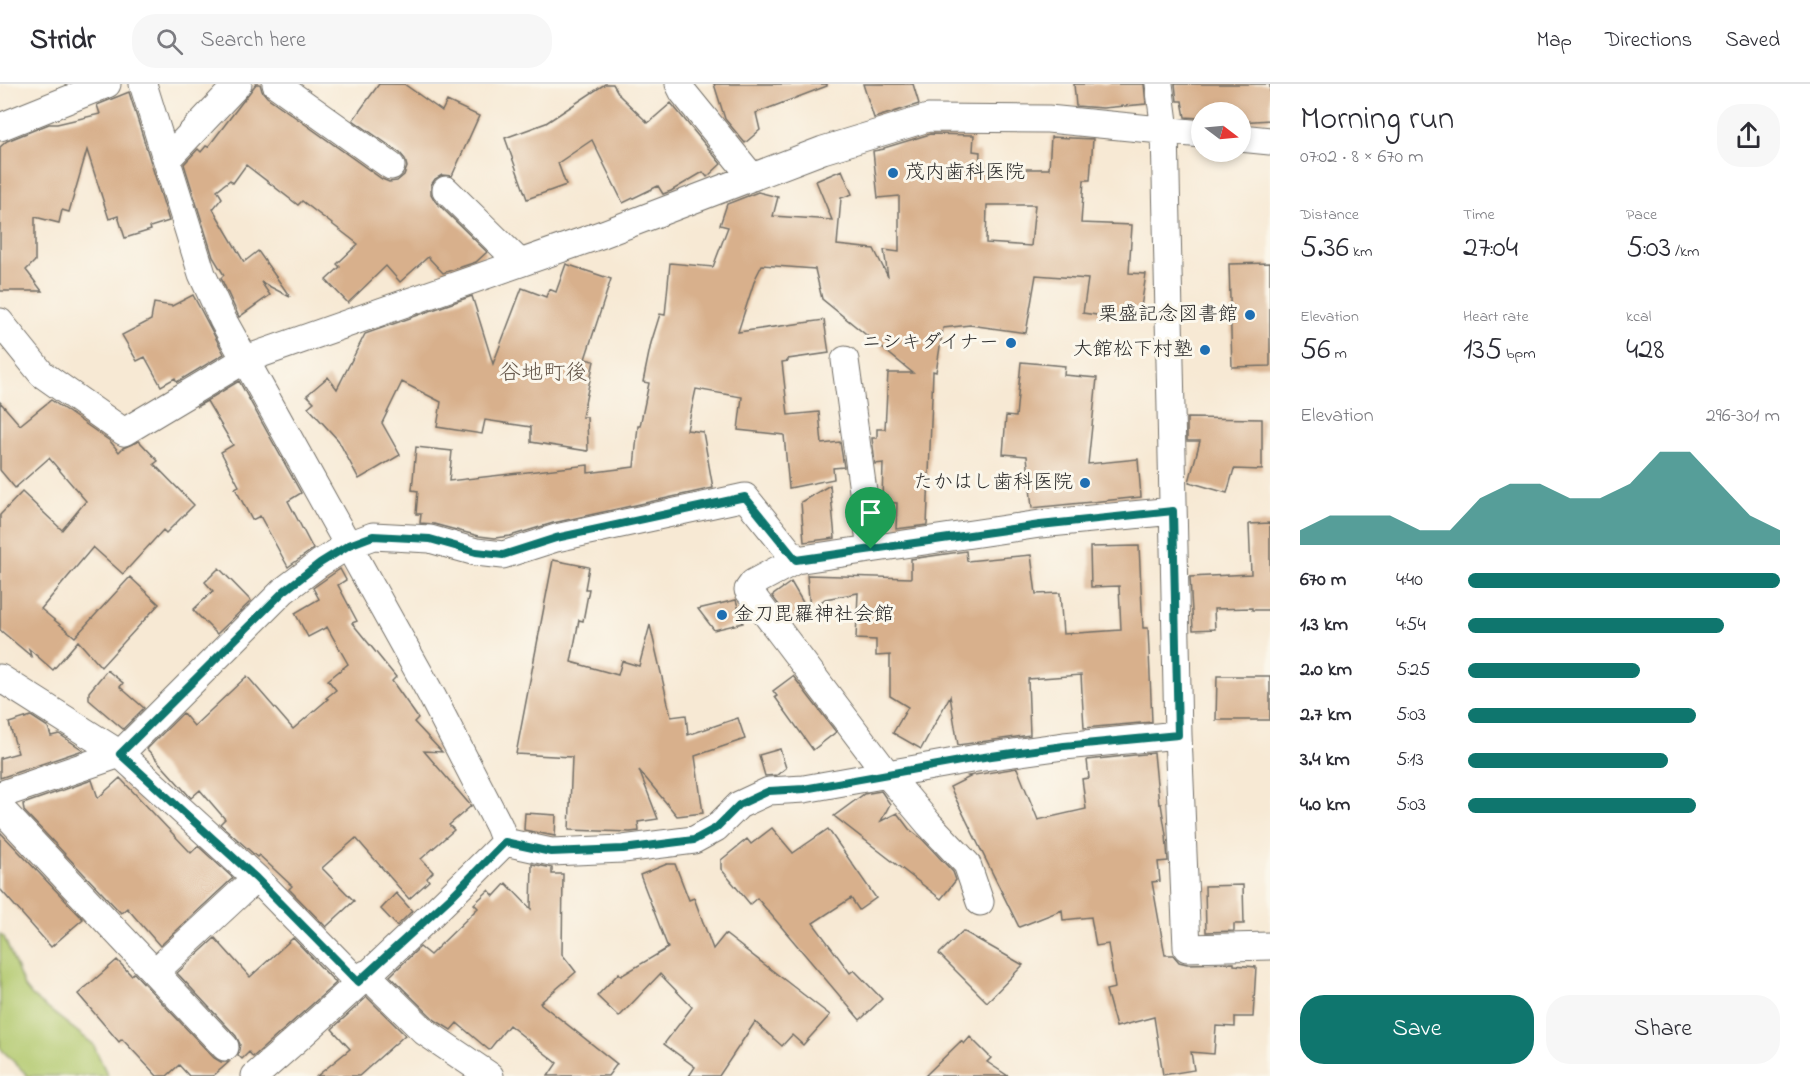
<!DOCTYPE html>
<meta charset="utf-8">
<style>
body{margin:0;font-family:"Indie Flower","Klee One",sans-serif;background:#f7f7f7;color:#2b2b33;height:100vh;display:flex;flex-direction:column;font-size:22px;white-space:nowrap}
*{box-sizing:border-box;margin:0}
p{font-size:20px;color:#7c7c81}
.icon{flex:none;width:33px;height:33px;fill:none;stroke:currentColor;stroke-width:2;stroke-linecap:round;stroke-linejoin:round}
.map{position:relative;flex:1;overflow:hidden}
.details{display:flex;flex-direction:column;background:#fff;width:540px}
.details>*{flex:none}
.needle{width:39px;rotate:106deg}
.tools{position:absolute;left:1191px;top:18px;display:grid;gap:12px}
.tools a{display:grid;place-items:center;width:60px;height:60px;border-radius:50%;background:#fff;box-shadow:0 3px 9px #0003;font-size:30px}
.pin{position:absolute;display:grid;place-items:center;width:51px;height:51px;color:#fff;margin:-62px -26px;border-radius:50% 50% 50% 0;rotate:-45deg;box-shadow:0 0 6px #0007}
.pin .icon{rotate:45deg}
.round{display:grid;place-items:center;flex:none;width:63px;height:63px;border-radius:24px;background:#f7f7f7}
.headline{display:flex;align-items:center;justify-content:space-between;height:102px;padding:0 30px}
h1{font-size:33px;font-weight:600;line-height:45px}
.stats{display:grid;grid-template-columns:repeat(3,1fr);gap:9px;height:102px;padding:6px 30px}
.stats div{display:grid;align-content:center}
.stats b{font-size:30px;font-weight:600}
.stats small{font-size:16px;font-weight:400}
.stats p{font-size:16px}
.chart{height:168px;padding:12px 30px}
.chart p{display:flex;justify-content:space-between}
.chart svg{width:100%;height:108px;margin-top:6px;fill:#0f766e;opacity:.7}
.primary-button{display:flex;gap:12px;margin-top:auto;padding:12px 30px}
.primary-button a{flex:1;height:69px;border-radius:24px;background:#0f766e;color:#fff;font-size:24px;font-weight:600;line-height:69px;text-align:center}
.primary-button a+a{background:#f7f7f7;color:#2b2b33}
ul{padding:0 30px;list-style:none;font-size:20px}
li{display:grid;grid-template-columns:96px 72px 1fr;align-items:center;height:45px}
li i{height:15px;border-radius:8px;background:#0f766e}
header{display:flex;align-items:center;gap:36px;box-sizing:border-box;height:84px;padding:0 30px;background:#fff;border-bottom:2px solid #e1e1e2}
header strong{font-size:28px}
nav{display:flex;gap:33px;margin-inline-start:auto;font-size:21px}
.search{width:420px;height:54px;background:#f7f7f7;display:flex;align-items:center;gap:15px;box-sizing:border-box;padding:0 21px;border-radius:24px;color:#7c7c81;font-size:22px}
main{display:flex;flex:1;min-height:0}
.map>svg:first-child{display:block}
.green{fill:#b2c96e;stroke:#6e7a4c;stroke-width:1.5}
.building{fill:#d8b08c;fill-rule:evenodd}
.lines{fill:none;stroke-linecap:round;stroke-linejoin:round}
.street-casing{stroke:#726e66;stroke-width:29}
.street{stroke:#fff;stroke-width:27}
.route-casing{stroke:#fff;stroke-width:12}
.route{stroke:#0f766e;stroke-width:8}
.poi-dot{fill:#1f6fb2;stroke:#fbf7ec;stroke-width:2}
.labels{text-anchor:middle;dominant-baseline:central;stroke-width:6;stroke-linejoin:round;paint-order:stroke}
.poi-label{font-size:20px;fill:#2b2b2b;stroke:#fbf7ec;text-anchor:end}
.quarter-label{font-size:22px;fill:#685a4d;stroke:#fbf7ec}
</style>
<header>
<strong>Stridr</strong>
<div class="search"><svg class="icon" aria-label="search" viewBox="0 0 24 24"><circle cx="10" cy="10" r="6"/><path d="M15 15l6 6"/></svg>Search here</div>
<nav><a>Map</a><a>Directions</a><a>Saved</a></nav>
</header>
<main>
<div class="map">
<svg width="1270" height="992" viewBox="0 0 1270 992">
<rect width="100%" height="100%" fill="#fbf7ec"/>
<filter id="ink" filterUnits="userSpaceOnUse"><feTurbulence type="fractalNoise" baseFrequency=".0167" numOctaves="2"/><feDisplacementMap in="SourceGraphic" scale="12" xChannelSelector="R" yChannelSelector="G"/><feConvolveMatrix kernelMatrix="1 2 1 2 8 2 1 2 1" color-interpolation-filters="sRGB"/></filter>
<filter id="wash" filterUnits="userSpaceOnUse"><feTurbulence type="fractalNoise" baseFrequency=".008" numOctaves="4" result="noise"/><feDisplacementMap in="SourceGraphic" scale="24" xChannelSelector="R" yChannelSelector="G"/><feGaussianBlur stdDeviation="1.35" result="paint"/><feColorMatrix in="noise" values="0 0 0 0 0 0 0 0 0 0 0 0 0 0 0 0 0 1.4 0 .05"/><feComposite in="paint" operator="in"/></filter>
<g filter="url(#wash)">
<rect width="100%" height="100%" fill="#f7e9d4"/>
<!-- green -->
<path class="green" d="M0,850L4,853L24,902L32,912L93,960L108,992H28L0,964Z"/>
<g id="blocks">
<!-- building -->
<path class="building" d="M256,0H260L262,7L267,13L382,95L389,98L397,97L404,91L407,83L405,75L400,69L353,36L379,0H404L442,27L447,17L479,32L452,92L442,91L435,95L431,101V110L435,117L487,168L476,178L443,189L428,173L400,198L386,182L348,219L326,196L340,183L337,180L358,160L302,117L298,121L246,81L233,99L230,96L217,106L222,114L213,125L244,178L258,167L290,213L261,198L270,211L239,233L221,194L224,191L213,173L184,80L198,65L201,68L206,62L208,63Z
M605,0H613L620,12L648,39L671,19L721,80L707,93L703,88L671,107L663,110L658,102L623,119L592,56L558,79L566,101L527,115L505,54L546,39Z
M714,0H827V2L756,29L760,46L745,59L725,35Z
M863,0H913L919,20L874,34Z
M1074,0H1144L1146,20L1103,24L1076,22Z
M1175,0H1270V36L1240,38V26L1202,28V33L1199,34L1185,33L1182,17H1177Z
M129,8L169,137L150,143L151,146L125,154L118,132L109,135L87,66L69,128L62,126L59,139L35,133V177L26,186L42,207H0V63L7,57L49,40H57L100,30L97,21Z
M930,50L974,51L973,67L980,68L979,85H1049L1051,53L1093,55L1090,96H1084L1081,139L1132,141L1129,189L1146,190L1139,237L1083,229L1088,195L1036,191L1026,249L970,241L943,244L936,288L933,287L927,441L896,445L897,419L882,418L883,379L875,380L872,354H877V345H885L888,289H913L822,215L815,185L762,181L755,195L738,248L824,236L829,269L788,275V277L782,278L788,331L819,328L822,360L840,358L844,383L833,384L834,395L789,404L784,351L738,346L742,313L696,305L687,346L703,348L713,404L553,439L510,452L495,454L479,452L434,440L420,439L421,430H416L418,407L412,406L416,363L452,367L449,397L588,381V389L634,383L638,342H640L649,299L643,298L651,259L660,230L665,231L670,179L713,183L728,143L720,141L727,120L758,108L778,113L773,132L832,136L816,97L842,86L852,110L841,114L837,161L874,165L888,193L884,166L899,168V112L878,114L873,67L884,65V64ZM987,121H1035L1031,162L986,159Z
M1270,179V282L1232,283L1229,180Z
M566,180L611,195L585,275L594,277L582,333H587L588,367L531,358V343L485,336L482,350L437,343L441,318L402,298L382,339L400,371L359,395L338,356L308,323L314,318L307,311L328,293L337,305L365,250L472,212L493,280L522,204L546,213L549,205L556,208Z
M193,211L224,270L177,298L175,294L161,302L145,273L137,277L122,251L151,236L154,219L172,222Z
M1021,278L1065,282L1064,291L1097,294L1088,380L1138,375L1141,413L1032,424L1027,372L1003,370L1006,332L1016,333Z
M239,297L301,409L288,417L313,465L288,483L260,432L252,436L235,404L239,402L221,368L233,361L207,317L196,323Z
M51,316L110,357L119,368L123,364L139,357L158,377L154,380L194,421L166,449L163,446L123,490L93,463L41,525L75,553L130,493L159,520L101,583L78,557L53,586L29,565L31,572L0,546V431L22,408L62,446L86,417L49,374L15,404L0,386V318L20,341Z
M1187,334L1262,335V386L1234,385L1227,409L1189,398L1200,357H1187Z
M830,401L835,454L804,458L801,418Z
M1270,439V526H1252V524L1214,525L1215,545L1193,546L1190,493L1251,490L1249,440Z
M1139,462L1143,544H1148L1152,638L1084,644L1081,591L1028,595L1030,651L958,661L950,612L921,665L893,649L908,623L890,612V571L876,572V556L856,555L858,509L825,515L810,526L807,491L911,494V475L966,467L967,477L1031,471L1036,510L1060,509L1063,550L1121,546L1119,502L1091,503L1090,463Z
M553,476L589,483L585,505H589L583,537L579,536L571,578L618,591L622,577L639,582L650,541L671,633L686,631L688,651L738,634L745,655L695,672L703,729L677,732L639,686L658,735L638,738L639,747L630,748L569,746L572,673L516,670Z
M219,484L251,517L217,550L193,526L213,507L205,498Z
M340,485L346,496L338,501L357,537L352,539L396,593L392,597L418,634L414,638L442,668L424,667L471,722L449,741L454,746L421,775L433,788L427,794L429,797L409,815L356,754L322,784L354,817L326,843L289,805L292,802L259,771L257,773L220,740L225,735L200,706L191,714L147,665L183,629L194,642L247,592L293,645L328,615L326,614L336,606L328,596L348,580L327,543L308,553L295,529L319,515L313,504Z
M791,498L808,527L792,538L772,512Z
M736,516L743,539L714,546L698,525Z
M107,586L123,599L120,603L144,624L123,645L89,616V608Z
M793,592L836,648L813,666L775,613L777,612L773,607Z
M1217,592H1270V636H1216Z
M31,632L48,643L51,652L59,650L83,666L0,694V674L18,669L9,639Z
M780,665L786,684L777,691L765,692L759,671Z
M1154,669L1159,720H1161L1166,751L1168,777L1158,778L1160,797L1152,798L1165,871H1173L1179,878L1187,880L1234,879V881L1256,883L1253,933H1235V943L1216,942L1214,970L1191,968L1194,986L1163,991L1154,933L1116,943L1106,906L1115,904L1108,860L1096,862L1091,833L1063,836L1062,826L1019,843L950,703L970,693L968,692L1017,684L1038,736L1086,725L1082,695L1089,694L1087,676Z
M120,694L191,769L198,762L233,794L160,862L127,824L121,829L24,727L23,720L92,696L98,714Z
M881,707L890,720L881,737L897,729L909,745L922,755L953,788L956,796L941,815L834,732L864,710Z
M525,729L556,731L555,752L524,746Z
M772,744L793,769L828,745L876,814L859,826L851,814L813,839L850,889L854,886L882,915L860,936L757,814L750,820L721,785V776L747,755L751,760Z
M0,748L83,835L51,863L0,805Z
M532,780L552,784V790H563L562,870L576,888L540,919L617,980L608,992H548L557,979L509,941L489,966L457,939L451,946L435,936L390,892L420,863L430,871L478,824L474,820L489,806L494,812L506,799L531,825Z
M667,780H675L689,816L694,814L713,865L725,850L830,931L803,961L792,951L782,962L755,938L719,992H689L695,983L664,960L692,923L660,890L619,933L597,912L619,889L621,892L668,864L640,791Z
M1243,801L1244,840H1234V847L1206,848L1205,802Z
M396,809L412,827L397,842L381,825Z
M963,847L1023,881L987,918L939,870Z
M215,854L250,893L293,854L336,899L253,973L249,968L242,975L238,971L240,960L236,952L177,889Z
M117,876L131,891L134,889L214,974L221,978H229L213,992H189L179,981L167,992H157L122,955L119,958L78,910Z
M367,913L405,951L359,992H317L350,965L332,945Z
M970,953L991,974L987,978L1008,992H925L961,957L964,960Z"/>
</g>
</g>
<g filter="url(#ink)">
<use href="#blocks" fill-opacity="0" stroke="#726e66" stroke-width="1.5"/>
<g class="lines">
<defs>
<path id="street" d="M143,0L202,190L223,236L432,612L499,742L505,758
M276,0L391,82
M679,0L683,8L752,93
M1159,0L1165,46L1178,651L1187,864L1270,862
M0,43L107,0
M1240,54L1270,57
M168,74L238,0
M446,106L520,179
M0,238L42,290L124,348L246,275L603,150L823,66L928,34L1048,35L1202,50
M845,276L871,465
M796,476L753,499L748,506L887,690L929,740L967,780L980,818
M0,594L120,670L256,794L358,898
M0,711L120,670L283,507L320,479L349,461L373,452L430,455L476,468L503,471L556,454L745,413L796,476L1040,440L1173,427
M0,724L225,963
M505,758L551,768L623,765L694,756L716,744L739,721L769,707L804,705L977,674L1064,662L1178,651
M155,888L256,794
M366,890L425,948L490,992
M255,992C341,917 425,839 505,758"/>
</defs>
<!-- street casing -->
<use href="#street" class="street-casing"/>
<!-- street -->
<use href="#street" class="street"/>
</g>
</g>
<g class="lines" filter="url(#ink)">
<defs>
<path id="route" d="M745,413L796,476L1040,441L1173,427L1178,651L1064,662L977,674L804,705L769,707L739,721L716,744L694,756L623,765L551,768L505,758L452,812L358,898L256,794L120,670L284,507L320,479L349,461L373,452L430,455L476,468L503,471L556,454Z"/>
</defs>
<!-- route casing -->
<use href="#route" class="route-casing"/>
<!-- route -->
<use href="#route" class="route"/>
</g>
<!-- markers -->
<g class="poi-dot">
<circle cx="893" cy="89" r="6"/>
<circle cx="1250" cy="231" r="6"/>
<circle cx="1011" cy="259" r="6"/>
<circle cx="1205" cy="266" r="6"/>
<circle cx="1085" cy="399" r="6"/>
<circle cx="722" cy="531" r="6"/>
</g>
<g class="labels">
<!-- poi labels -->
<g class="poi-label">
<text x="905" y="89" text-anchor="start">茂内歯科医院</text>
<text x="1238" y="231">栗盛記念図書館</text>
<text x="999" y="259">ニシキダイナー</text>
<text x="1193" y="266">大館松下村塾</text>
<text x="1073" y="399">たかはし歯科医院</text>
<text x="734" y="531" text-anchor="start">金刀毘羅神社会館</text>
</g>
<!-- quarter labels -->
<g class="quarter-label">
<text x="543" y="290">谷地町後</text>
</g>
</g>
</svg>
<div class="tools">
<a><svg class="needle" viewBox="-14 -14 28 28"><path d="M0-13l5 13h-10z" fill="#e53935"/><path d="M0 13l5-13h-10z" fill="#7c7c81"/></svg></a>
</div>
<div class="pin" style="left:871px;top:465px;background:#1e9e55"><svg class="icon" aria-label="arrive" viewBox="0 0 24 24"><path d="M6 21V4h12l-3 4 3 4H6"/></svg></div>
</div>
<section class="details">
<div class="headline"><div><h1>Morning run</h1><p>07:02 · 8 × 670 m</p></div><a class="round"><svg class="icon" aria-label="share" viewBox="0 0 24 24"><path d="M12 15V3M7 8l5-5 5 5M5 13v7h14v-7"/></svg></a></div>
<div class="stats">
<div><p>Distance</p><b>5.36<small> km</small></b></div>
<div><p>Time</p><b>27:04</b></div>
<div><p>Pace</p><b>5:03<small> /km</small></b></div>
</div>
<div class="stats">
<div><p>Elevation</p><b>56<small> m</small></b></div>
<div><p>Heart rate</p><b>135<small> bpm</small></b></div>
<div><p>kcal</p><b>428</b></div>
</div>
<div class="chart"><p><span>Elevation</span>296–301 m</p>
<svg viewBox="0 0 160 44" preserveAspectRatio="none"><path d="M0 44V38L10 32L20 32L30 32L40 38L50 38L60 25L70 19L80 19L90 25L100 25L110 19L120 6L130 6L140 19L150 32L160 38V44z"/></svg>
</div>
<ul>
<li><b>670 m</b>4:40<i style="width:100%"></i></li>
<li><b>1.3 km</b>4:54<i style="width:82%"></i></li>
<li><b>2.0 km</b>5:25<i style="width:55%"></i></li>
<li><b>2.7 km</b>5:03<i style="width:73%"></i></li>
<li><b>3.4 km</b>5:13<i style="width:64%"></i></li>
<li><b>4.0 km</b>5:03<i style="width:73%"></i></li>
</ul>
<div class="primary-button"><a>Save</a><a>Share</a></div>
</section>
</main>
